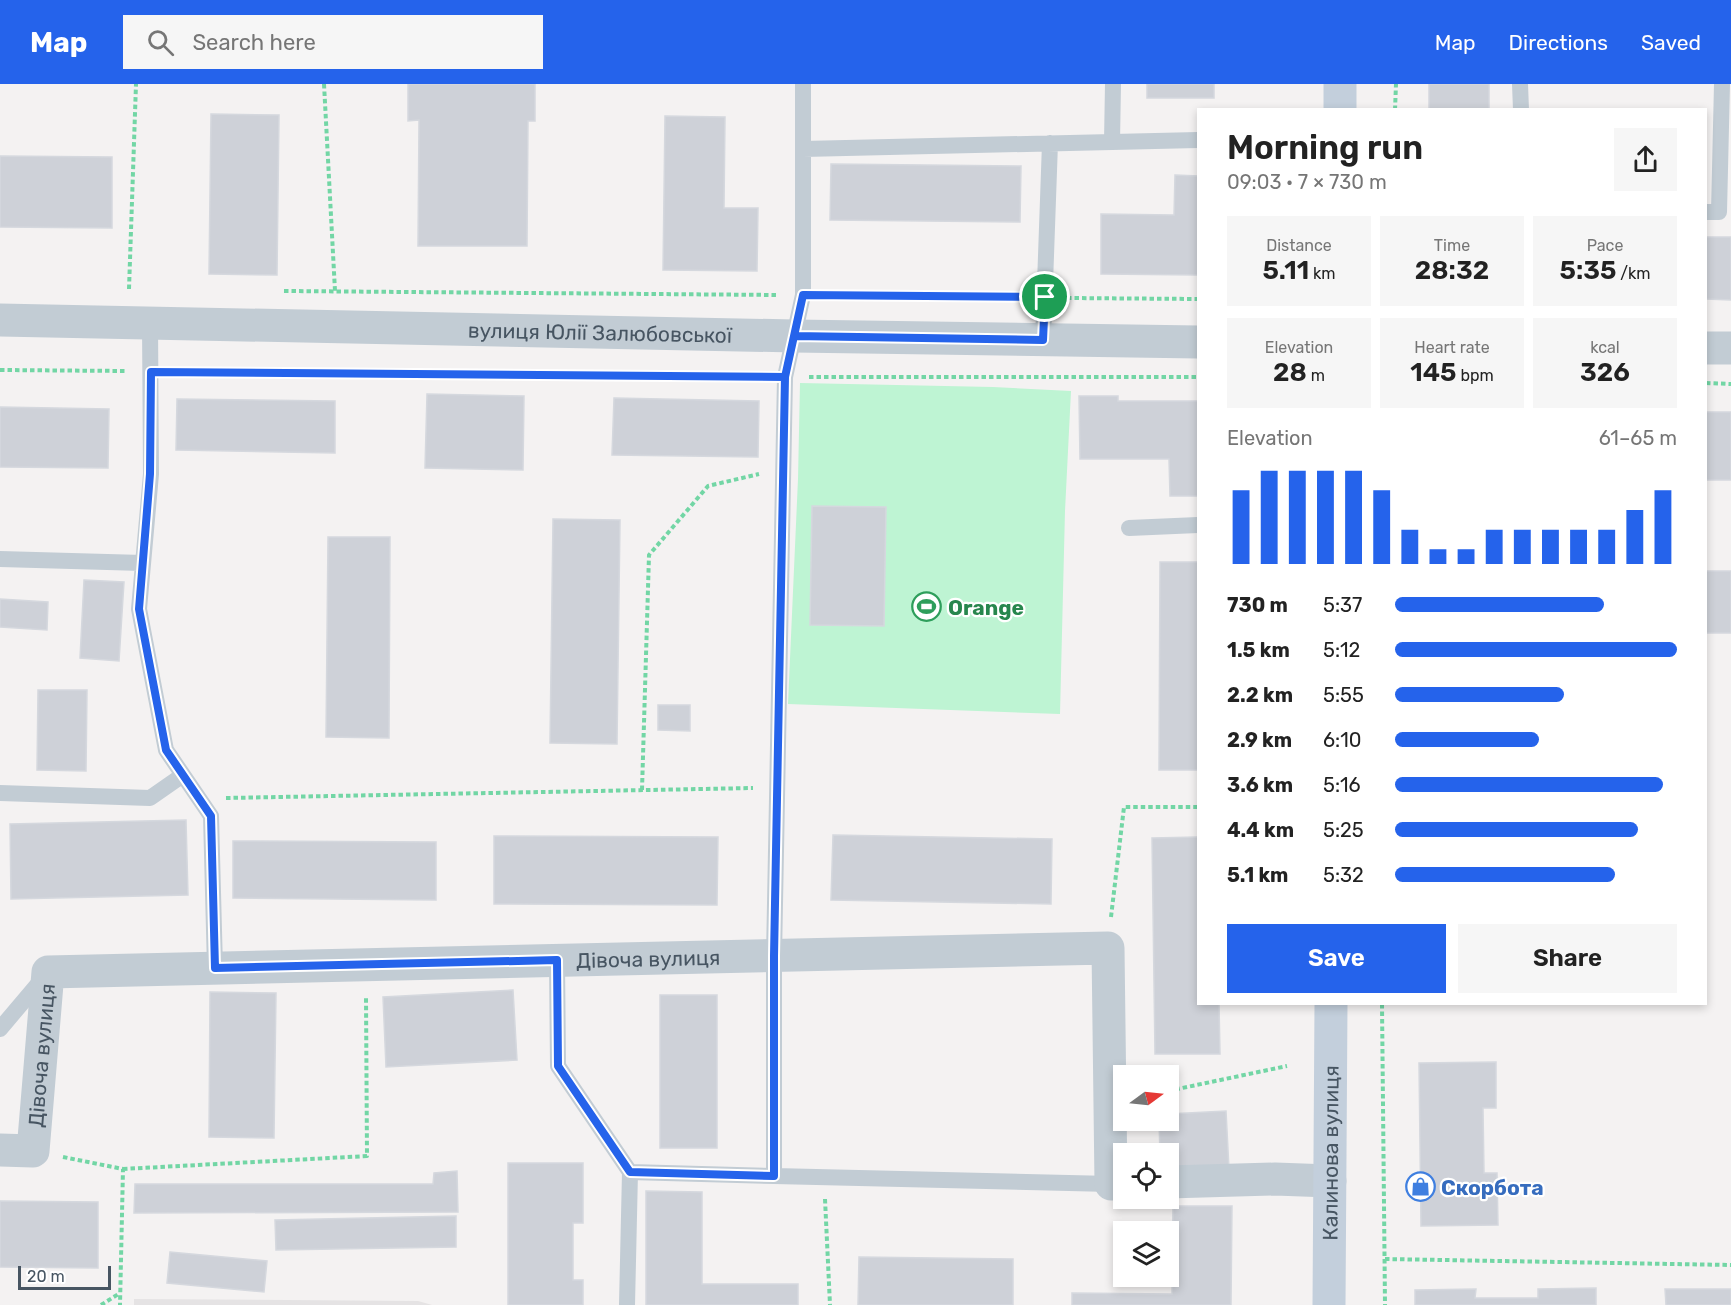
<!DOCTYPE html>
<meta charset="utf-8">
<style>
body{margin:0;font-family:Rubik,sans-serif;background:#f6f6f6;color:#222;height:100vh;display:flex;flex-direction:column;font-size:22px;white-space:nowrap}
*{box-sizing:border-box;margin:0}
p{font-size:20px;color:#767676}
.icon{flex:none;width:33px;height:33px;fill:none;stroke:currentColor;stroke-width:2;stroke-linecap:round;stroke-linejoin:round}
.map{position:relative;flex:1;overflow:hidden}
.side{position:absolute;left:1197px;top:24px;width:510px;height:897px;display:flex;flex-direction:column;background:#fff;border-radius:0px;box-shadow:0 3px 9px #0003}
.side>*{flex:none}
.needle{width:39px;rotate:75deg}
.controls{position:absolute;left:1113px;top:981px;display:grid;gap:12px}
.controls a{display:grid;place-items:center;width:66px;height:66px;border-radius:0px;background:#fff;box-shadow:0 3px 9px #0003;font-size:30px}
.scale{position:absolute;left:18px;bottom:15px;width:93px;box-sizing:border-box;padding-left:6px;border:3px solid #475562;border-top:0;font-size:16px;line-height:21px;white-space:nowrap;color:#475562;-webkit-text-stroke:4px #fff;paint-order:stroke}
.pin{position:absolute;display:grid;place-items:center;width:51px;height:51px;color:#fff;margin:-26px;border:3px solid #fff;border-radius:50%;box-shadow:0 2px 6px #0007}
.round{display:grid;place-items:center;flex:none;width:63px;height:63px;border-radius:0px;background:#f6f6f6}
.headline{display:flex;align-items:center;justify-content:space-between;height:102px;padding:0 30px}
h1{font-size:33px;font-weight:600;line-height:45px}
.stats{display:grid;grid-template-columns:repeat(3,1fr);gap:9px;height:102px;padding:6px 30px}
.stats div{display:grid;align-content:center;border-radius:0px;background:#f6f6f6;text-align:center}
.stats b{font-size:26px;font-weight:600}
.stats small{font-size:16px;font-weight:400}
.stats p{font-size:16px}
.chart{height:168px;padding:12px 30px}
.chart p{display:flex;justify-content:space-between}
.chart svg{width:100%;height:108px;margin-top:6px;stroke:#2563eb;stroke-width:6}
.primary-button{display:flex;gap:12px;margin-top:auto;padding:12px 30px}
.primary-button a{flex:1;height:69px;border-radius:0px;background:#2563eb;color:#fff;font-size:24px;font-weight:600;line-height:69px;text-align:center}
.primary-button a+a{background:#f6f6f6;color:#222}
ul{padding:0 30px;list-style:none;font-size:20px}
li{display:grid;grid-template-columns:96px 72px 1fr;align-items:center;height:45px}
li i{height:15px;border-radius:8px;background:#2563eb}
header{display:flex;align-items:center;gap:36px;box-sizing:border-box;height:84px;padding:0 30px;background:#2563eb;color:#fff}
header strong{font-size:28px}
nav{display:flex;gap:33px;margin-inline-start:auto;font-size:21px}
.search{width:420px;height:54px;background:#f6f6f6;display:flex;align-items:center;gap:15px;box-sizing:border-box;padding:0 21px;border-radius:0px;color:#767676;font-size:22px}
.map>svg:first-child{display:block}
.education{fill:#e5e3e4}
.green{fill:#bef4d3}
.building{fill:#ced1d8;stroke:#d5d8de;stroke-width:1.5}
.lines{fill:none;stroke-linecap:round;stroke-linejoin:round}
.path{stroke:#72d6a5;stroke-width:4;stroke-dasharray:4.5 3;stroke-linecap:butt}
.lane{stroke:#c2ccd4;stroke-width:16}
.street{stroke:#c2ccd4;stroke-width:33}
.secondary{stroke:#c3cfdc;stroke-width:33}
.route-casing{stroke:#fff;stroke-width:12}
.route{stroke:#2563eb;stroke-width:8}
.labels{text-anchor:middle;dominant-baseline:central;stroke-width:4.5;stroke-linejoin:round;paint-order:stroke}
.street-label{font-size:21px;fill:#475562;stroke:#fff}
.leisure-label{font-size:21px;font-weight:bold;fill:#27864d;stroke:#fff;text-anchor:start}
.shop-label{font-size:21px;font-weight:bold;fill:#366cbe;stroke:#fff;text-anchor:start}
</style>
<header>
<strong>Map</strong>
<div class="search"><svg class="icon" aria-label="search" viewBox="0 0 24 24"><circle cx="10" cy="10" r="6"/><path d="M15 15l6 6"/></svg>Search here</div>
<nav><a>Map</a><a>Directions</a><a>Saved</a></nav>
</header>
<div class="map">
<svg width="1731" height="1221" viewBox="0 0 1731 1221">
<rect width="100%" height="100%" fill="#f4f2f2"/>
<!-- education -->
<path class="education" d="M134,1215L418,1217L432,1221H134Z"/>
<!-- green -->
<path class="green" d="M800,299L993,303L1071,307L1065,427L1060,630L788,620L798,395Z"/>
<!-- building -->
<path class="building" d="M408,0H535V37H528L527,162H418L419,36L408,37Z
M1147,0H1214V14H1147Z
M1429,0H1489V26H1429Z
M211,30L279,31L277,191L209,190Z
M665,32L725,33L724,124H758L757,187L663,186Z
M0,72L112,73V144L0,143Z
M831,80L1021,82L1020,138L830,136Z
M1175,91L1198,92V191L1101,190V130L1174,131Z
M1706,153H1731V216L1706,215Z
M427,310L524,312L523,386L425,384Z
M1079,312H1118V317H1198V412H1170L1169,375H1080Z
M614,314L759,317L758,373L612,371Z
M177,315L335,317V369L176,366Z
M0,323L109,325L108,384L0,383Z
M1706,328H1731V396H1706Z
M812,422L886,423L884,542L810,541Z
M553,435L620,436L617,660L550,659Z
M328,453H390L389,654L326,653Z
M1160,478H1198V686H1159Z
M1706,487H1731V549H1706Z
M84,496L124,498L119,577L80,574Z
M0,515L48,518L47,546L0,543Z
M38,606H87L86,687L37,686Z
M658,621H690V647L658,646Z
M186,736L188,811L11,815L10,740Z
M833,751L1052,755L1051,820L831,816Z
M494,752L718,753L717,821L494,820Z
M1198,753V920H1219L1220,970H1155L1152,754Z
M233,757L436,758V816L233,814Z
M513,906L517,976L386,983L383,913Z
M210,908L276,909L274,1054L209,1053Z
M660,911H717V1064H660Z
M1496,978V1024H1483L1484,1089H1497L1498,1141L1421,1142L1419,979Z
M1226,1027L1229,1085L1168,1088V1070H1160L1159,1036H1168V1030Z
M508,1079H583V1139H573V1196H583V1221H508Z
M457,1087L458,1128L134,1129L135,1100H433L434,1089Z
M646,1107L702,1108V1200H798V1221H646Z
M0,1117L98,1118V1184L0,1183Z
M1173,1122H1232L1231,1221H1072V1209L1172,1210Z
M456,1132V1163L276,1166L275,1136Z
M170,1168L267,1177L264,1208L167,1199Z
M859,1173L1013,1175V1221H858Z
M1596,1204V1221H1415V1206L1476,1205L1475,1214H1538V1205Z
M1665,1205H1731V1221H1666Z"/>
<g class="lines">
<!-- path -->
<path class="path" d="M324,0L335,207
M1395,26L1396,0
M129,205L136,0
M284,207L778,211
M827,212L1021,213
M1067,214L1198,215
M0,286L127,287
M173,288L763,293
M809,293H1198
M1706,299L1731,300
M642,706L649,471L708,402L759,390
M226,714L753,704
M1111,833L1124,723H1198
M1382,920L1385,1221
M1168,1007L1287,982
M63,1073L123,1085L120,1221
M123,1085L367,1072L366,912
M825,1115L830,1221
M1385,1175L1731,1181
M101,1221L120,1209"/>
<!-- lane -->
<path class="lane" d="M803,0V211L785,293L774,872V1092L1111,1100
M1520,0L1521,26
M1112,58L1113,0
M803,65L1198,56
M1706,128H1719L1722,0
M150,239L151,390L139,525L166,666L211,732L215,884
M1043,256L1050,59
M1129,444L1198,441
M0,475L143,479
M0,709L150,714L183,691
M557,876L558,982L630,1088L774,1092
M0,945L44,893
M627,1221L630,1088"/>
<!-- street -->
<g class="street">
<path id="s1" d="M0,236L794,252L1198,258"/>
<path d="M1706,264H1731"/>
<path id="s2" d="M0,1066L33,1067L48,888L1108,864L1111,1100L1124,1099"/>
<path d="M1168,1098L1275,1095L1330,1097"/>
</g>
<!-- secondary -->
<g class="secondary">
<path d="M1340,26V0"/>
<path id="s3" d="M1329,1221L1331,920"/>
</g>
</g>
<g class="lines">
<defs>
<path id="route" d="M1045,213L803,211L785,293L151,288L150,390L139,525L166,666L211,732L215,884L557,876L558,982L630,1088L774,1092V872L785,293L794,252L1043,256L1045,213"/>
</defs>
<!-- route casing -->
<use href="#route" class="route-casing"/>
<!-- route -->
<use href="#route" class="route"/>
</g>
<!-- icons -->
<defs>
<symbol id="stadium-ring" viewBox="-11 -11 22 22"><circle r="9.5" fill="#fff" stroke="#2e9e5b" stroke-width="1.5"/><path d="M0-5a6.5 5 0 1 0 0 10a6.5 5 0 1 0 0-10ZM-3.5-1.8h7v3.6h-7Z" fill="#2e9e5b"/></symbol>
<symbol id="shop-ring" viewBox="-11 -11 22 22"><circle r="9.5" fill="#fff" stroke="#3f7fe0" stroke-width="1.5"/><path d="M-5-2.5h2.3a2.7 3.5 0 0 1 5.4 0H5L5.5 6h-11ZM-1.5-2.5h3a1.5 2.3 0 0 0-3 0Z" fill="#3f7fe0"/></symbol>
</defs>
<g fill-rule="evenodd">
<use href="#stadium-ring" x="910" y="506" width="33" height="33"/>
<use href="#shop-ring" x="1404" y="1086" width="33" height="33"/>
</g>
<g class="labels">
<!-- street labels -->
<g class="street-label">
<text stroke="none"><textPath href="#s1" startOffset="600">вулиця Юлії Залюбовської</textPath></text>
<text stroke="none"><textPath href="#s2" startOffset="813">Дівоча вулиця</textPath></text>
<text stroke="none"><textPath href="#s2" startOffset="129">Дівоча вулиця</textPath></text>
<text stroke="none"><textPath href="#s3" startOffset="152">Калинова вулиця</textPath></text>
</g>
<!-- leisure labels -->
<g class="leisure-label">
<text x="948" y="523">Orange</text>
</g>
<!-- shop labels -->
<g class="shop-label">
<text x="1441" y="1103">Скорбота</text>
</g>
</g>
</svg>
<div class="controls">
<a><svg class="needle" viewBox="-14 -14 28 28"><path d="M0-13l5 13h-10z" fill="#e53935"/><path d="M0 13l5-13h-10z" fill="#767676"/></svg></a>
<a><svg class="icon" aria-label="locate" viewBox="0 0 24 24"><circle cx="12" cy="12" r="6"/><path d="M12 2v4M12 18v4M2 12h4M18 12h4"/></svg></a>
<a><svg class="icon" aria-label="layers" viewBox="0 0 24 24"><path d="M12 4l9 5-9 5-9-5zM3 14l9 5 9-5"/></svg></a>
</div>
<div class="scale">20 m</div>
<div class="pin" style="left:1045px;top:213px;background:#1e9e55"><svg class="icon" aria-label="arrive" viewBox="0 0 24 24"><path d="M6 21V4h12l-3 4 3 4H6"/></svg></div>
<section class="side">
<div class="headline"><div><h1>Morning run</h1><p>09:03 · 7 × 730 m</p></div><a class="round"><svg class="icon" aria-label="share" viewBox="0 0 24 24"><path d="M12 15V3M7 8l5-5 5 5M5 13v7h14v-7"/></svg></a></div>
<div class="stats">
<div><p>Distance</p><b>5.11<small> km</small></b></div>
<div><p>Time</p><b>28:32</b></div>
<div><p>Pace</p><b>5:35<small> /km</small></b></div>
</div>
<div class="stats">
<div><p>Elevation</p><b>28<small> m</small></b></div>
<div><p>Heart rate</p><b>145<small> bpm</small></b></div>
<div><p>kcal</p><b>326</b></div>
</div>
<div class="chart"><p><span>Elevation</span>61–65 m</p>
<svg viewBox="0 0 160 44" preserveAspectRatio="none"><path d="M5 44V14M15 44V6M25 44V6M35 44V6M45 44V6M55 44V14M65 44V30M75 44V38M85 44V38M95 44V30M105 44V30M115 44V30M125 44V30M135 44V30M145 44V22M155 44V14"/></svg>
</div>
<ul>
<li><b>730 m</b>5:37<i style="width:74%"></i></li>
<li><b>1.5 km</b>5:12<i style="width:100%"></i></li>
<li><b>2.2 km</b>5:55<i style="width:60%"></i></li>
<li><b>2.9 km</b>6:10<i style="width:51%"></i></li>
<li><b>3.6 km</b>5:16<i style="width:95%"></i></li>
<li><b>4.4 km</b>5:25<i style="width:86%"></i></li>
<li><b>5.1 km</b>5:32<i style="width:78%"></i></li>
</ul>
<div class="primary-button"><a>Save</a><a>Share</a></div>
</section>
</div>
